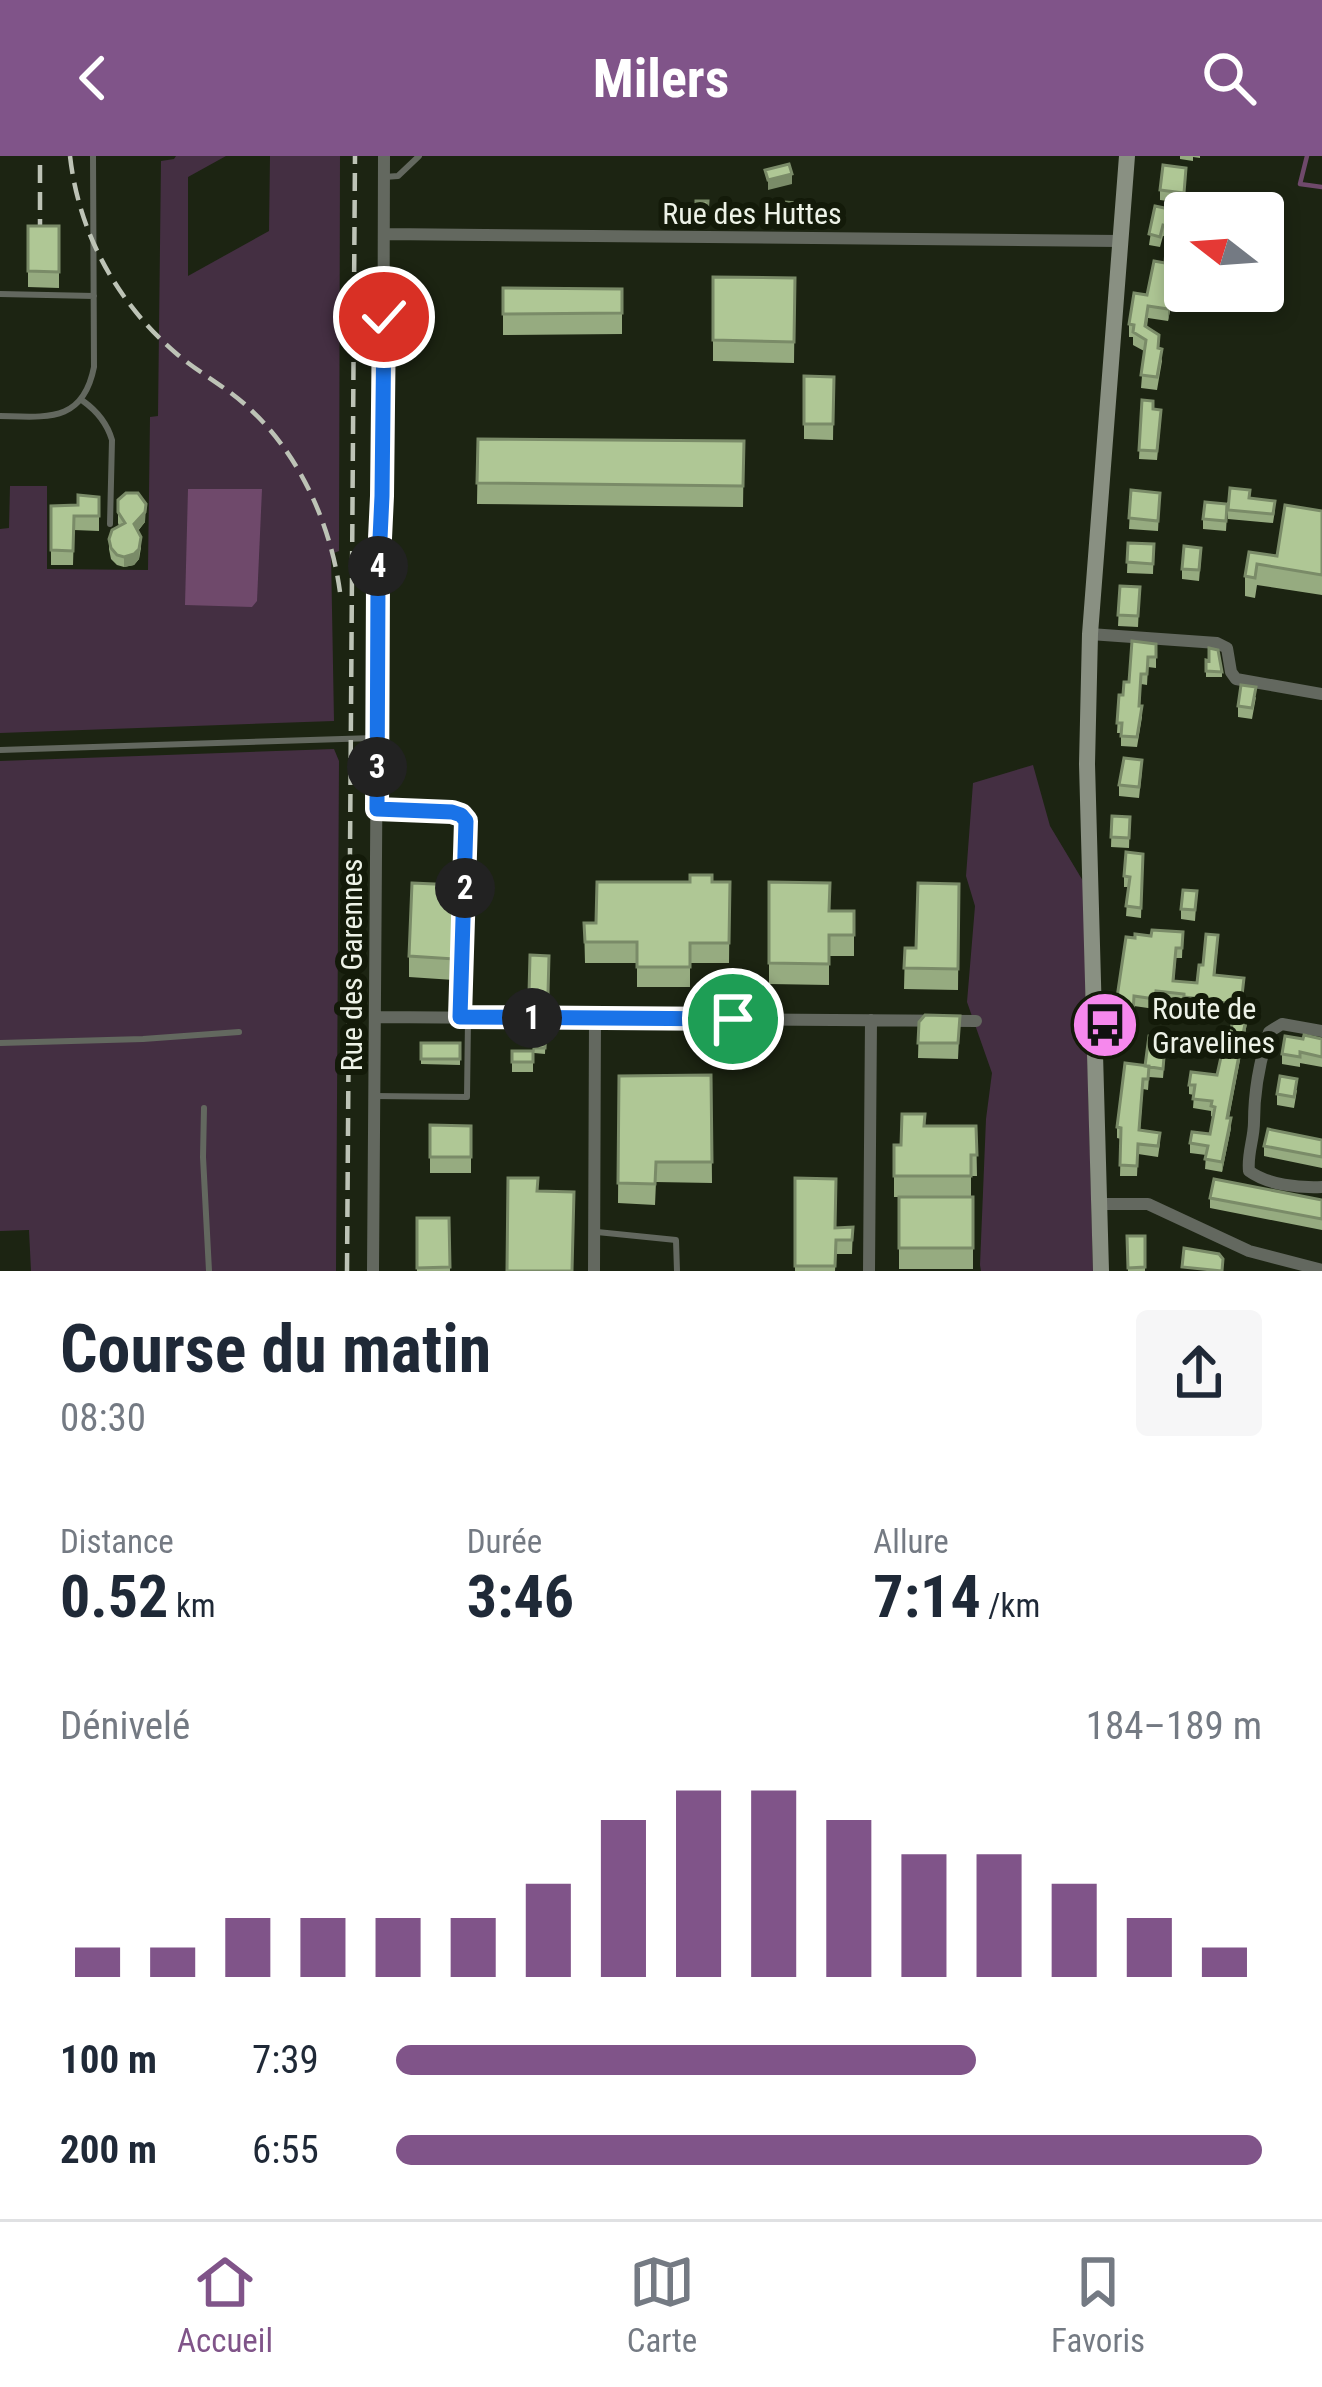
<!DOCTYPE html>
<html lang="fr">
<meta charset="utf-8">
<style>
body{margin:0;font-family:"Roboto Condensed",sans-serif;background:#f6f6f7;color:#1f2937;height:100vh;display:flex;flex-direction:column;font-size:45px;white-space:nowrap}
*{box-sizing:border-box;margin:0}
p{font-size:39px;color:#747a83}
.icon{flex:none;width:66px;height:66px;fill:none;stroke:currentColor;stroke-width:2;stroke-linecap:round;stroke-linejoin:round}
.map{position:relative;height:1115px;overflow:hidden}
.panel{display:flex;flex-direction:column;background:#fff;flex:1}
.panel>*{flex:none}
.needle{width:78px;rotate:287deg}
.controls{position:absolute;left:1164px;top:36px;display:grid;gap:24px}
.controls a{display:grid;place-items:center;width:120px;height:120px;border-radius:12px;background:#fff;box-shadow:0 6px 18px #0003;font-size:60px}
.pin{position:absolute;display:grid;place-items:center;width:102px;height:102px;color:#fff;margin:-51px;border:6px solid #fff;border-radius:50%;box-shadow:0 3px 12px #0007}
.km{position:absolute;width:60px;height:60px;margin:-30px;border-radius:50%;background:#222;color:#fff;font-size:33px;line-height:60px;text-align:center}
.round{display:grid;place-items:center;flex:none;width:126px;height:126px;border-radius:12px;background:#f6f6f7}
.head{display:flex;align-items:center;justify-content:space-between;height:204px;padding:0 60px}
h1{font-size:66px;font-weight:700;line-height:90px}
.figures{display:grid;grid-template-columns:repeat(3,1fr);gap:18px;height:204px;padding:12px 60px}
.figures div{display:grid;align-content:center}
.figures b{font-size:60px;font-weight:700}
.figures small{font-size:33px;font-weight:400}
.figures p{font-size:33px}
.chart{height:336px;padding:24px 60px}
.chart p{display:flex;justify-content:space-between}
.chart svg{width:100%;height:216px;margin-top:12px;stroke:#805489;stroke-width:6}
ul{padding:0 60px;list-style:none;font-size:39px}
li{display:grid;grid-template-columns:192px 144px 1fr;align-items:center;height:90px}
li i{height:30px;border-radius:15px;background:#805489}
header{display:flex;justify-content:space-between;align-items:center;height:156px;padding:0 60px;background:#805489;color:#fff;font-size:54px;font-weight:700}
.dock{display:flex;justify-content:space-around;align-items:center;height:168px;border-top:3px solid #e0e1e3;background:#fff;font-size:33px;color:#747a83}
.dock a{display:grid;justify-items:center;gap:6px}
.dock .on{color:#805489}
.map>svg:first-child{display:block}
.green{fill:#442f42}
.water{fill:#6f496b}
.lines{fill:none;stroke-linecap:round;stroke-linejoin:round}
.stream{stroke:#6f496b;stroke-width:4.5}
.service{stroke:#63685f;stroke-width:6}
.minor{stroke:#63685f;stroke-width:12}
.secondary{stroke:#899082;stroke-width:16}
.rail{stroke:#bdc3b6;stroke-width:4.5;stroke-dasharray:18 9;stroke-linecap:butt}
.wall{fill:#96ab80}
.shaded-wall{fill:#7a8b68}
.building{fill:#afc795;stroke:#7a8b68;stroke-width:3}
.route-casing{stroke:#fff;stroke-width:24}
.route{stroke:#1a73e8;stroke-width:15}
.labels{text-anchor:middle;dominant-baseline:central;stroke-width:12;stroke-linejoin:round;paint-order:stroke}
.street-label{font-size:30px;fill:#edf2e7;stroke:#131a09}
.poi-label{font-size:30px;fill:#edf2e7;stroke:#131a09;text-anchor:start}
</style>
<header><svg class="icon" aria-label="back" viewBox="0 0 24 24"><path d="M15 5l-7 7 7 7"/></svg>Milers<svg class="icon" aria-label="search" viewBox="0 0 24 24"><circle cx="10" cy="10" r="6"/><path d="M15 15l6 6"/></svg></header>
<div class="map">
<svg width="1322" height="1115" viewBox="0 0 1322 1115">
<rect width="100%" height="100%" fill="#1c2412"/>
<!-- green -->
<path class="green" d="M176,0H226L188,21V120L269,75L270,0H340L339,395L331,398L334,565L0,577V373L9,372L10,330H47V413L148,414L150,261L158,260L161,5L174,3Z
M334,593L339,605L336,1115H31L29,1074L0,1075V605Z
M1033,609L1050,670L1083,725L1093,1115H981L980,1109L986,963L992,917L967,846L975,750L966,720L973,627Z"/>
<!-- water -->
<path class="water" d="M188,333H262L257,445L252,451L185,449Z"/>
<g class="lines">
<!-- stream -->
<path class="stream" d="M1307,0L1300,28L1322,31"/>
<!-- service -->
<path class="service" d="M384,21L398,20L419,0
M0,138L94,140
M83,245C97,255 107,267 112,284L110,368
M0,260C47,261 83,267 94,211L93,0
M0,594L374,582
M377,653L451,656L461,659L466,665L460,861
M0,887L143,883L239,876
M374,940L467,941L468,863
M204,952L203,1001L209,1115
M597,1076L676,1084L677,1115"/>
<!-- minor -->
<path class="minor" d="M385,78L1119,85
M1090,478L1217,487L1227,492L1231,516L1236,523L1322,538
M375,861L976,865
M1322,875L1282,868L1269,876C1260,904 1254,936 1254,966C1254,983 1247,998 1249,1015C1268,1029 1299,1032 1322,1031
M1099,1048H1148L1249,1095L1322,1114
M373,1115L378,425L383,340L384,0
M594,1115L595,862
M869,1115L871,864"/>
<!-- secondary -->
<path class="secondary" d="M1101,1115L1087,608L1090,478L1127,0"/>
<!-- rail -->
<path class="rail" d="M70,0C79,79 118,148 178,199C202,219 230,233 252,255C301,301 331,370 340,436
M40,81V0
M347,1115L355,0"/>
</g>
<!-- wall -->
<path class="wall" d="M1180,0H1200V2L1193,1V5L1180,3Z
M1186,12L1184,47L1160,44V34Z
M696,45H708L707,63H696Z
M784,46L796,47V64H784Z
M1155,50L1185,57V84L1163,80L1160,91L1149,89Z
M28,70H59V132L28,131Z
M1179,109L1168,165L1148,162L1147,171L1159,192L1162,205L1157,234L1141,232L1144,195L1133,189V181H1129V168L1147,139Z
M713,121L795,122L794,207L713,205Z
M503,132L622,133V178L503,179Z
M804,220L834,221L833,284L804,283Z
M1142,244L1161,263L1157,304L1139,303Z
M478,283L744,285L743,351L477,348Z
M1131,334L1160,337L1158,375L1129,373Z
M99,341V375L74,374L73,409H51V350L78,349Z
M1249,342L1275,354L1273,367L1228,363V354Z
M118,344L146,348L145,366L138,375L141,392L139,403L134,409L124,411L117,409L111,403L109,393V383L119,370L118,367Z
M1322,355V439L1257,429L1255,442L1245,440V420L1249,396L1277,400Z
M1227,358L1226,375L1203,373V363Z
M1128,387L1154,388L1153,418L1127,417Z
M1201,402L1199,425L1182,423V413Z
M1120,430L1140,431L1138,471L1118,470Z
M1156,488V512L1148,511L1147,529L1141,528L1140,550L1142,561L1137,591L1121,590V577H1117L1119,539H1123L1129,526Z
M1206,504L1222,516V521H1206Z
M1256,541L1252,563L1238,561V550Z
M1142,614L1139,642L1119,640V629Z
M1112,660L1130,661L1129,692L1111,691Z
M1143,698L1141,762L1126,760L1128,731H1124V720Z
M712,726H730L729,807H690V831H637V807H585L584,767H596Z
M769,726L830,755H854V800H829V829L769,828Z
M959,728L958,834L904,833L905,792H916Z
M456,729L454,824L409,821V800Z
M1197,735L1195,765L1181,763V753Z
M1183,776L1182,802H1176L1174,825L1197,827L1203,809L1218,789L1215,819L1244,832L1242,851L1248,862L1229,962L1231,972L1222,1016L1205,1013L1206,999L1190,997V987L1210,978L1213,961L1211,960V955L1193,952L1194,939L1189,938V929L1217,919L1227,892L1234,857L1204,855V853L1184,851V848L1156,845L1155,853L1134,850L1133,867L1115,865V855L1151,780Z
M530,799L549,800L548,848L529,847Z
M960,860L958,903L918,902L919,866Z
M535,874H546L545,898L534,897Z
M1303,883H1322V911L1300,907V911L1282,908V898Z
M421,887H460V909L421,908Z
M1159,888L1165,899L1163,922L1149,921L1148,934L1143,933L1140,974L1160,987L1158,1001L1138,998L1137,1020H1120L1121,983L1117,982V971L1145,910Z
M512,895H533V916H512Z
M711,919L712,1027L656,1026L655,1049L618,1047L619,920Z
M1297,934L1294,952L1277,949V938Z
M430,969L471,970V1017H430Z
M925,970H976L977,1020H971V1041H973V1113H899V1041H894V989H901Z
M1322,984V1012L1264,1000V990Z
M795,1022L836,1072L853,1071L852,1098H836L835,1115H795Z
M1210,1042L1322,1044V1074L1210,1052Z
M417,1062H449L450,1115H417Z
M1127,1080H1145V1115H1128Z"/>
<!-- shaded-wall -->
<path class="shaded-wall" d="M792,18V28L768,34V24Z
M1179,97V109L1168,165V153Z
M145,356V366L134,379V368Z
M141,381L139,403L134,409L124,411V401Z
M1248,852V862L1227,971V962Z
M1231,962V972L1222,1016V1006Z"/>
<!-- building -->
<path class="building" d="M789,8L792,18L768,24L765,14Z
M1163,9L1186,12L1184,37L1160,34Z
M696,45H708L707,58H696Z
M784,46L796,47V59H784Z
M1155,50L1188,57H1185V74L1163,69L1160,81L1149,78Z
M28,70H59V116L28,115Z
M1166,94L1179,97L1168,153L1148,150L1145,170L1159,179L1158,192L1162,193L1157,221L1141,219L1146,184L1133,176L1134,169L1129,168L1134,137L1147,139L1154,105L1165,107Z
M713,121L795,122L794,186L713,184Z
M503,132L622,133V157L503,158Z
M804,220L834,221L833,268H804Z
M1142,244L1153,245V253L1161,254L1157,295L1139,294Z
M478,283L744,285L743,330L477,327Z
M1230,332L1250,334L1249,342L1275,345L1273,358L1228,354Z
M1131,334L1160,337L1158,365L1129,362Z
M126,337H138L146,348L145,356L134,368L141,381L139,393L134,398L124,401L117,399L111,392L109,383L112,374L125,367L118,356V344Z
M78,339L99,341V360H74L73,395L51,394V350L78,349Z
M1205,346L1227,348L1226,365L1203,363Z
M1285,349L1322,355V419L1257,408L1255,422L1245,420L1249,396L1277,400Z
M1128,387L1154,388L1153,408L1127,406Z
M1184,390L1201,392L1199,414L1182,413Z
M1120,430L1140,431L1138,460L1118,459Z
M1132,485L1156,488V501H1148L1147,518H1141L1139,550H1142L1137,581L1121,580L1122,567H1117L1119,539H1123L1124,526H1129Z
M1209,492L1218,494L1222,516L1206,515V504L1209,505Z
M1241,529L1256,531L1252,552L1238,550Z
M1124,602L1142,604L1139,631L1119,629Z
M1112,660L1130,661L1129,682L1111,681Z
M1126,696L1143,698L1141,752L1126,750L1130,721L1124,720Z
M690,719H712V726H730L729,787H690V811H637V786H585L584,767H596L597,726H690Z
M769,726L830,727L829,755H854V779H829V808L769,807Z
M412,727L456,729L454,803L409,800Z
M918,727L959,728L958,813L904,812L905,792H916Z
M1183,734L1197,735L1195,754L1181,753Z
M1152,774L1183,776L1182,792H1176L1173,825L1197,827L1199,809H1203L1206,778L1218,779L1214,819L1244,822L1241,848L1204,845V843L1184,841V838L1156,835L1155,843L1134,840L1133,857L1115,855L1126,781L1135,782V778L1151,780Z
M530,799L549,800L548,837H529Z
M1236,850L1248,852L1227,962H1231L1222,1006L1205,1003L1208,990L1190,987L1192,976L1210,978L1215,951L1211,950L1212,945L1193,943L1195,929H1189L1191,916L1217,919L1223,892H1227Z
M925,859L960,860L958,887H918L919,866Z
M535,874H546L545,892H534Z
M1304,879L1322,883V901L1300,896V901L1282,898L1285,880L1303,883Z
M1149,880H1159V888L1165,889L1163,913L1145,910Z
M421,887H460V903H421Z
M512,895H533V906H512Z
M1125,907L1149,910L1148,923H1143L1139,974L1160,977L1158,990L1138,988L1137,1010L1120,1009L1121,972L1117,971Z
M711,919L712,1006H656L655,1028L618,1027L619,920Z
M1280,920L1297,923L1294,941L1277,938Z
M902,958H925L924,970H976L977,999H971V1020H894V989H901Z
M430,969L471,970V1001H430Z
M1268,973L1322,984V1001L1264,990Z
M508,1022H538L537,1035L574,1036L572,1115H507Z
M795,1022L836,1023L835,1072L853,1071L852,1084H836L835,1110H795Z
M1214,1023L1322,1044V1063L1210,1042Z
M899,1041H973V1092H899Z
M417,1062H449L450,1111L417,1112Z
M1127,1080H1145V1111L1128,1112Z
M1184,1092L1219,1098L1223,1103L1222,1115L1182,1111Z"/>
<g class="lines">
<defs>
<path id="route" d="M384,161L382,340L378,425L377,653L452,656L461,659L466,665L460,861L733,863"/>
</defs>
<!-- route casing -->
<use href="#route" class="route-casing"/>
<!-- route -->
<use href="#route" class="route"/>
</g>
<!-- icons -->
<defs>
<symbol id="bus-disc" viewBox="-11 -11 22 22"><circle r="9.5" fill="#f688ed" stroke="#131a09"/><path d="M-5-6H5V4H4V6H2V4H-2V6H-4V4H-5ZM-3.5-4V0h7V-4ZM-3.5 1.2v1.5H-2V1.2ZM2 1.2v1.5H3.5V1.2Z" fill="#111"/></symbol>
</defs>
<g fill-rule="evenodd">
<use href="#bus-disc" x="1067" y="831" width="76" height="76"/>
</g>
<g class="labels">
<!-- street labels -->
<g class="street-label">
<text x="752" y="57">Rue des Huttes</text>
<text transform="translate(351 809) rotate(-90)">Rue des Garennes</text>
</g>
<!-- poi labels -->
<g class="poi-label">
<text x="1152" y="852">Route de<tspan x="1152" dy="34">Gravelines</tspan></text>
</g>
</g>
</svg>
<div class="controls">
<a><svg class="needle" viewBox="-14 -14 28 28"><path d="M0-13l5 13h-10z" fill="#e53935"/><path d="M0 13l5-13h-10z" fill="#747a83"/></svg></a>
</div>
<div class="pin" style="left:733px;top:863px;background:#1e9e55"><svg class="icon" aria-label="arrive" viewBox="0 0 24 24"><path d="M6 21V4h12l-3 4 3 4H6"/></svg></div>
<div class="pin" style="left:384px;top:161px;background:#d93025"><svg class="icon" aria-label="check" viewBox="0 0 24 24"><path d="M5 12l5 5 9-10"/></svg></div>
<b class="km" style="left:532px;top:862px">1</b>
<b class="km" style="left:465px;top:732px">2</b>
<b class="km" style="left:377px;top:611px">3</b>
<b class="km" style="left:378px;top:410px">4</b>
</div>
<section class="panel">
<div class="head"><div><h1>Course du matin</h1><p>08:30</p></div><a class="round"><svg class="icon" aria-label="share" viewBox="0 0 24 24"><path d="M12 15V3M7 8l5-5 5 5M5 13v7h14v-7"/></svg></a></div>
<div class="figures">
<div><p>Distance</p><b>0.52<small> km</small></b></div>
<div><p>Durée</p><b>3:46</b></div>
<div><p>Allure</p><b>7:14<small> /km</small></b></div>
</div>
<div class="chart"><p><span>Dénivelé</span>184–189 m</p>
<svg viewBox="0 0 160 44" preserveAspectRatio="none"><path d="M5 44V38M15 44V38M25 44V32M35 44V32M45 44V32M55 44V32M65 44V25M75 44V12M85 44V6M95 44V6M105 44V12M115 44V19M125 44V19M135 44V25M145 44V32M155 44V38"/></svg>
</div>
<ul>
<li><b>100 m</b>7:39<i style="width:67%"></i></li>
<li><b>200 m</b>6:55<i style="width:100%"></i></li>
</ul>
</section>
<nav class="dock">
<a class="on"><svg class="icon" aria-label="home" viewBox="0 0 24 24"><path d="M3 11l9-7 9 7M6 9v11h12V9"/></svg>Accueil</a>
<a><svg class="icon" aria-label="map" viewBox="0 0 24 24"><path d="M3 6l6-2 6 2 6-2v14l-6 2-6-2-6 2zM9 4v14M15 6v14"/></svg>Carte</a>
<a><svg class="icon" aria-label="saved" viewBox="0 0 24 24"><path d="M7 4h10v16l-5-4-5 4z"/></svg>Favoris</a>
</nav>
